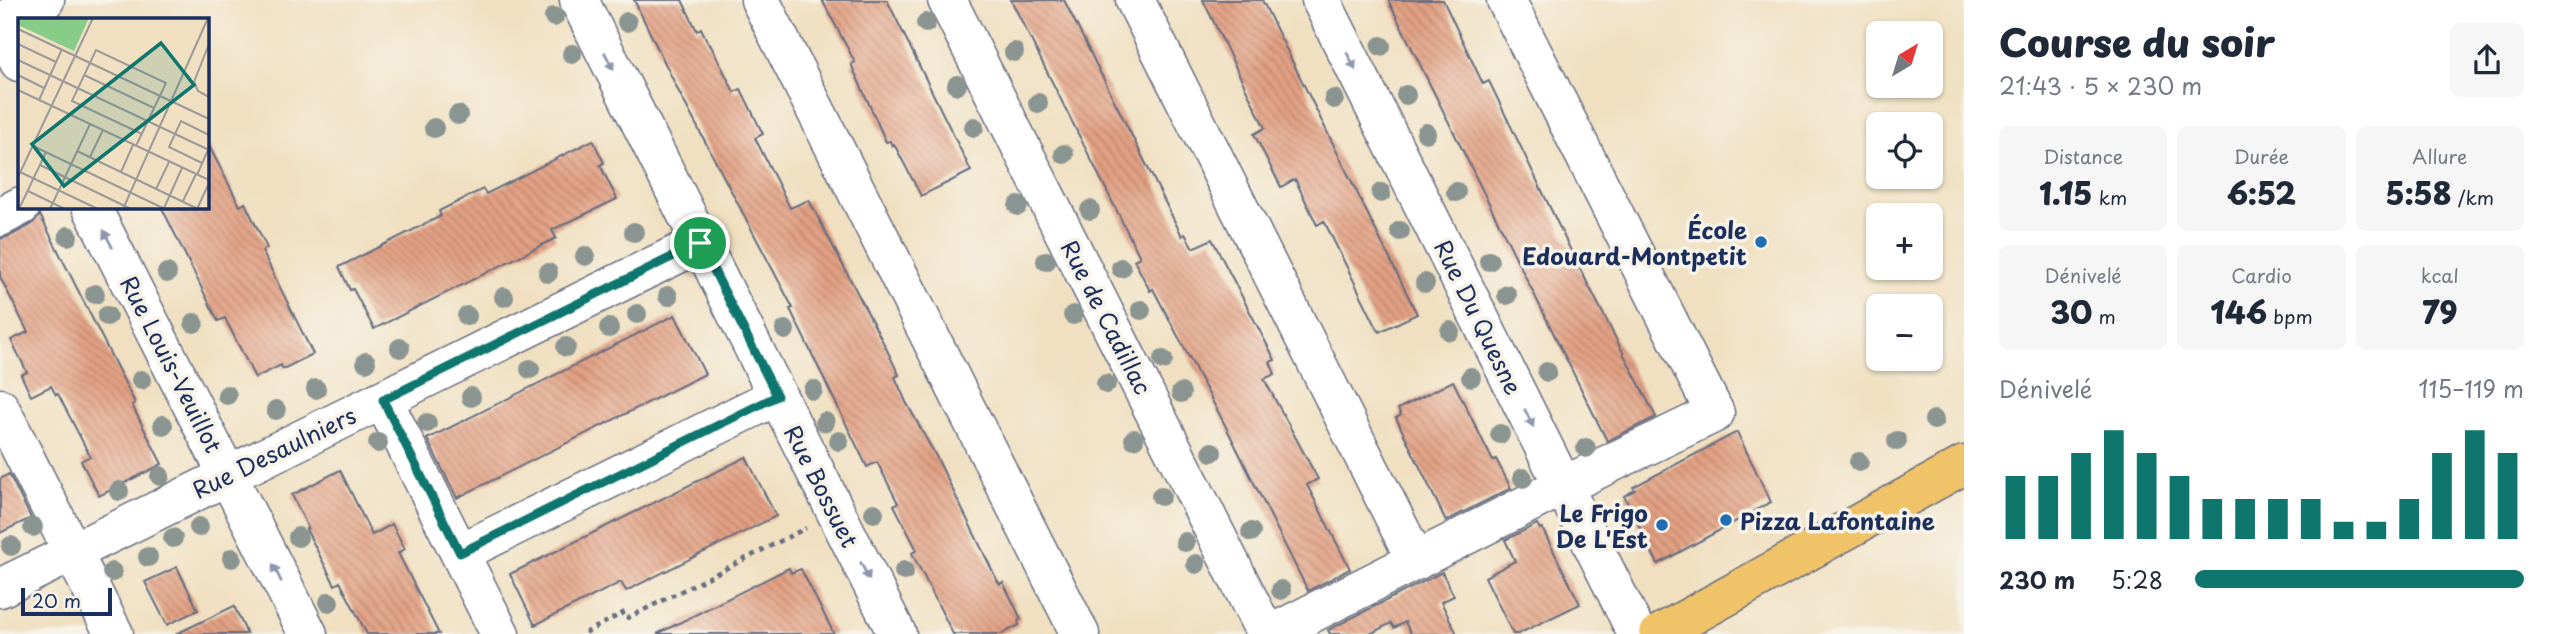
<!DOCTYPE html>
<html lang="fr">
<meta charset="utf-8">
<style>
body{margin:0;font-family:"Playpen Sans",sans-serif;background:#f6f6f7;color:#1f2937;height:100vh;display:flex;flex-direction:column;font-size:26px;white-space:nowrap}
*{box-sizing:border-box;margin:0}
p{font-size:23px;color:#747a83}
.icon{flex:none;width:38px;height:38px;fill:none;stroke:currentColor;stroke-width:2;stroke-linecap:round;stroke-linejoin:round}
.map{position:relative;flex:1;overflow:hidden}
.sheet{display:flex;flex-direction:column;background:#fff;width:595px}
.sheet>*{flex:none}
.needle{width:46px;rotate:38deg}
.buttons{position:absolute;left:1866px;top:21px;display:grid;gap:14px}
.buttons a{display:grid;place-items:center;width:77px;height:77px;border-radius:10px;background:#fff;box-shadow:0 2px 5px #0004;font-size:35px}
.scale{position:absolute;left:21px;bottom:18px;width:91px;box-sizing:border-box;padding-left:7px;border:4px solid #1b2f5e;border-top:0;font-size:19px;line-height:24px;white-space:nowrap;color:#1b2f5e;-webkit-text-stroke:5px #f7f3e8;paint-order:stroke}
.pin{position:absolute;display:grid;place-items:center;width:60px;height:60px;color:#fff;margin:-30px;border:4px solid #fff;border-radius:50%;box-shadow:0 2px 7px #0007}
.round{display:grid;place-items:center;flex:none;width:74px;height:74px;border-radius:10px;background:#f6f6f7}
.overview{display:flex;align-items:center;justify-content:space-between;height:119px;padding:0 35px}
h1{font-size:38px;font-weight:800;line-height:52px}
.metrics{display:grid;grid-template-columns:repeat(3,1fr);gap:10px;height:119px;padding:7px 35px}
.metrics div{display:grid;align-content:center;border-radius:10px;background:#f6f6f7;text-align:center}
.metrics b{font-size:30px;font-weight:800}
.metrics small{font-size:19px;font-weight:400}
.metrics p{font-size:19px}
.chart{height:196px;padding:14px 35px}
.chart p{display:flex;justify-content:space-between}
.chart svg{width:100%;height:126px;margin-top:7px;stroke:#0f766e;stroke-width:6}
ul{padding:0 35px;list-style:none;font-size:23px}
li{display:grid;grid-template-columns:112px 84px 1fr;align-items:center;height:52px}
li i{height:18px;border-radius:9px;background:#0f766e}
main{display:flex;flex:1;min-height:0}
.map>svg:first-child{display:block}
.building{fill:url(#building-back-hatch)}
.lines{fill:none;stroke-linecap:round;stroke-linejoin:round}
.minor-casing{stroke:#666d81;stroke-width:41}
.major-casing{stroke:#666d81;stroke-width:41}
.path{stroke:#666d81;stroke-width:4.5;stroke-dasharray:5 5;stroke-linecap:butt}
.minor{stroke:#fff;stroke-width:38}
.major{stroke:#f1c369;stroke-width:38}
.tree{fill:#8a9490}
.oneway{fill:#8d97ae}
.route-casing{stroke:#fff;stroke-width:14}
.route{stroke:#0f766e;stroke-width:9}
.poi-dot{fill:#1f6fb2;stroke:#f7f3e8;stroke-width:2.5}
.labels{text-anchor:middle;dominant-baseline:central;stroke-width:7;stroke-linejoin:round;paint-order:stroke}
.poi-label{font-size:23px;font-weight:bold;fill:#1b2f5e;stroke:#f7f3e8;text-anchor:end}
.street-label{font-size:23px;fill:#1b2f5e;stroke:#f7f3e8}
.inset-road{fill:none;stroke:#9b9999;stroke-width:2}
.view{fill:#0f766e;fill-opacity:0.15;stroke:#0f766e;stroke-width:3.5}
.inset-edge{fill:none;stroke:#1b2f5e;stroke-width:3.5}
</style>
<main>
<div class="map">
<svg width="1964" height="634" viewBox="0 0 1964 634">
<defs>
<pattern id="building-back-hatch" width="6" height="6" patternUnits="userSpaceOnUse" patternTransform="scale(1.75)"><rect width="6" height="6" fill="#e3a083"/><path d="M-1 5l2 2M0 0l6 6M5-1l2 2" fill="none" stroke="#b7836e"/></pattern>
</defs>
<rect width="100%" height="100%" fill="#f7f3e8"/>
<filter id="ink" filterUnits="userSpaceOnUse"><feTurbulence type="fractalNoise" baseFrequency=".0143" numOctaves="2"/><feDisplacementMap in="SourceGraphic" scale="14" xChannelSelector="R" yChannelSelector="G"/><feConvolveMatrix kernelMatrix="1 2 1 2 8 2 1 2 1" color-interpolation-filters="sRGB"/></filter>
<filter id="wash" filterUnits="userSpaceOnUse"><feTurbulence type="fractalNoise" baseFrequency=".00686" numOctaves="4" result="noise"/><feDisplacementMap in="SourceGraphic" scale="28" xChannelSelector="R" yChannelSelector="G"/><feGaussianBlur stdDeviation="1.57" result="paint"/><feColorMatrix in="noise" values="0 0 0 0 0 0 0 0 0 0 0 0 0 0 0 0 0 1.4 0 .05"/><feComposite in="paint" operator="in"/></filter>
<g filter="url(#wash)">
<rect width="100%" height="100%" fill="#f0e0c1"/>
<g id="blocks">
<!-- building -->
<path class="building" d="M634,0H682L697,31L701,28L709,45L710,44L734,92L741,89L763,134L755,138L790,208L809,200L886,348L899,375L895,377L906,402L937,458L997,580L1000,584L1003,582L1021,619L1018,621L1019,625L1002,634H953L912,553L917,550L894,505L898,503L877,462L867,467L790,309L793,308L680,94Z
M822,0H887L971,171L921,196L894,144L892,146L890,141L886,142L851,64L855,62Z
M1011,0H1064L1182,236L1185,234L1193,248L1212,239L1275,360L1270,362L1275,374L1264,379L1318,479L1307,485L1350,569L1308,591L1225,425L1153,289L1150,291L1134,260L1140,257Z
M1203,0H1262L1417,314L1379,332L1324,221L1317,225L1295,179L1281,187L1254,134L1265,128Z
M1388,0H1443L1483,84L1489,81L1572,253L1656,417L1607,441Z
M206,140L240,206L245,203L267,248L262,251L313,354L283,369L281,365L255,378L225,318L218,321L161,206H206Z
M593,140L604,163L600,165L617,199L552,230L556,238L374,329L353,289L350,290L339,267L441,216L439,211L483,189L486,194Z
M40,215L135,403L132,405L162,464L99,496L81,461L90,456L58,394L56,395L51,386L31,396L21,375L27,372L11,340L28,332L0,277V239L10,236L31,225Z
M675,315L705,374L457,498L427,439Z
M1453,381L1493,461L1496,459L1511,488L1446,521L1396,418L1401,415L1398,409Z
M1737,432L1771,502L1658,564L1624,496L1635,490L1633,487Z
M746,457L776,516L626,591L621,582L535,625L510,574Z
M340,470L372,535L392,524L405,549L398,553L439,634H367L340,582L335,585L306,529L308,528L292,495Z
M9,474L31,518L0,533V479Z
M1537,524L1540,529L1542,528L1580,604L1518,634H1513L1485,577L1515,561L1505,540Z
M177,567L198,610L167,625L145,582Z
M789,568L791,573L801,569L834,634H657Z
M1442,572L1454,596L1441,602L1457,634H1411L1405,622L1394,628L1391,623L1370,634H1330L1328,630Z
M234,606L247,634H176Z"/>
</g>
</g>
<g filter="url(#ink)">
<use href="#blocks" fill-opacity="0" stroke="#666d81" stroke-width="2"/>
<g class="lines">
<defs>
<path id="minor" d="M579,0L897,634
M760,0L1080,634
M947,0L1266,634
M1135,0L1416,561
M1321,0L1637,634
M0,22L45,0
M0,23L19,62
M91,206L308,634
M0,217L21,206
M383,400L500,634
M0,408L114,634
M460,553L777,396
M0,588L700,243
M1271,634L1563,486L1715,413L1506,0"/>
<path id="major" d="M1659,634L1964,465"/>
</defs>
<!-- minor casing -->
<use href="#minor" class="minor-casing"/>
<!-- major casing -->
<use href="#major" class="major-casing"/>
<!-- path -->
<path class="path" d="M585,633L625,612L628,618L806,528"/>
<!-- minor -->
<use href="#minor" class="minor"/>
<!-- major -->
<use href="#major" class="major"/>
</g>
<!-- trees -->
<g class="tree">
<circle cx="554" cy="17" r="10"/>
<circle cx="627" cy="22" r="10"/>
<circle cx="926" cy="23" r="10"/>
<circle cx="1381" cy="46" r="10"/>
<circle cx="1014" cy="52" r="10"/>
<circle cx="572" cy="54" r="10"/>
<circle cx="957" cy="85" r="10"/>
<circle cx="1406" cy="95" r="10"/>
<circle cx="1334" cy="99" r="10"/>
<circle cx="1038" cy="103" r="10"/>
<circle cx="458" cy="115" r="10"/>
<circle cx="974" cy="127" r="10"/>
<circle cx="434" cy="128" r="10"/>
<circle cx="1426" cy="133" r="10"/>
<circle cx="1064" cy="154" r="10"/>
<circle cx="1456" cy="192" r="10"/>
<circle cx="1381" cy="193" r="10"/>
<circle cx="1018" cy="206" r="10"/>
<circle cx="1090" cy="210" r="10"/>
<circle cx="1400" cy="231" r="10"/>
<circle cx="634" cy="232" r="10"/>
<circle cx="68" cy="236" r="10"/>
<circle cx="585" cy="256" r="10"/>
<circle cx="1046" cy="261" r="10"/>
<circle cx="1489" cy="261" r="10"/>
<circle cx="1121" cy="268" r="10"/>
<circle cx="167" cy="273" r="10"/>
<circle cx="548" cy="273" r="10"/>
<circle cx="1425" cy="283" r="10"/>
<circle cx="95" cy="294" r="10"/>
<circle cx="1507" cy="295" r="10"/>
<circle cx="668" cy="296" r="10"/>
<circle cx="504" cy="297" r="10"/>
<circle cx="1141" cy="310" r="10"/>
<circle cx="637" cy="314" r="10"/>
<circle cx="1073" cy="315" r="10"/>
<circle cx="107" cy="316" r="10"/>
<circle cx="467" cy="316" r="10"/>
<circle cx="194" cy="323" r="10"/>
<circle cx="609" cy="328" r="10"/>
<circle cx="785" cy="330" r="10"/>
<circle cx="1450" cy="331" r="10"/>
<circle cx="566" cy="347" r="10"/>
<circle cx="400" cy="348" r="10"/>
<circle cx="1163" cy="360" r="10"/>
<circle cx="366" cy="362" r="10"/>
<circle cx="530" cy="369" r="10"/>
<circle cx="1547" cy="372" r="10"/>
<circle cx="1471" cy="377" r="10"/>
<circle cx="141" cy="380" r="10"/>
<circle cx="1106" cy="384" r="10"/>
<circle cx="316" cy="389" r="10"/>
<circle cx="813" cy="390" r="10"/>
<circle cx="1181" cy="393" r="10"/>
<circle cx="227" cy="395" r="10"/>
<circle cx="471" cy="397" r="10"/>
<circle cx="276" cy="410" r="10"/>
<circle cx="1934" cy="420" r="10"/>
<circle cx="825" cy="422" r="10"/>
<circle cx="427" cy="423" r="10"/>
<circle cx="163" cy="425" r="10"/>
<circle cx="1500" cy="434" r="10"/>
<circle cx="1134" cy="439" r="10"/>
<circle cx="839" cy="441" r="10"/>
<circle cx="1897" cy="441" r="10"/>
<circle cx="378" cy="443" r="10"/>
<circle cx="1586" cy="448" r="10"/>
<circle cx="1212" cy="452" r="10"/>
<circle cx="1859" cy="462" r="10"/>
<circle cx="160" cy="476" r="10"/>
<circle cx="1523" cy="478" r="10"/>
<circle cx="119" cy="491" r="10"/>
<circle cx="1161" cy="496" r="10"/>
<circle cx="874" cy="513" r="10"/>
<circle cx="33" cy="527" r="10"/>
<circle cx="199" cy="527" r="10"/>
<circle cx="1251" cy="532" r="10"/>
<circle cx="298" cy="537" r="10"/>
<circle cx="173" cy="538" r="10"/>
<circle cx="1185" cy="542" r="10"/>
<circle cx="11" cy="546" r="10"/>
<circle cx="148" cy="557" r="10"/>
<circle cx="232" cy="558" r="10"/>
<circle cx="1196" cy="564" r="10"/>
<circle cx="904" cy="571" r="10"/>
<circle cx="112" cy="572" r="10"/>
<circle cx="1281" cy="590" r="10"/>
<circle cx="329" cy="602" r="10"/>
</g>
<!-- one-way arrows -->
<defs><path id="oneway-solid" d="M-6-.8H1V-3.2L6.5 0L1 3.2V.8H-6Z" transform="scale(1.75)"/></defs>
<g class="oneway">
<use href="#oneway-solid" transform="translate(609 61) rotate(63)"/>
<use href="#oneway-solid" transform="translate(1351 61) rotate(64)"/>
<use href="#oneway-solid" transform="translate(108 239) rotate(-117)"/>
<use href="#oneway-solid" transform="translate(1529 418) rotate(64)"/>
<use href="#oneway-solid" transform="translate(865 571) rotate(63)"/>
<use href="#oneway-solid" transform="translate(277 573) rotate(-116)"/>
</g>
</g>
<g class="lines" filter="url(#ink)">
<defs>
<path id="route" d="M700,243L777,396L460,553L383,400Z"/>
</defs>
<!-- route casing -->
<use href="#route" class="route-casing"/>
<!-- route -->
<use href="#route" class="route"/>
</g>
<!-- markers -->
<g class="poi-dot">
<circle cx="1761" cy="242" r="7"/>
<circle cx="1726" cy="520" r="7"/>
<circle cx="1662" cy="525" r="7"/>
</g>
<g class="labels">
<!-- poi labels -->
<g class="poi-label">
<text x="1747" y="229">École<tspan x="1747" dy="26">Edouard-Montpetit</tspan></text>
<text x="1648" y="512">Le Frigo<tspan x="1648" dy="26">De L'Est</tspan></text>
<text x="1740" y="520" text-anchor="start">Pizza Lafontaine</text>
</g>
<!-- street labels -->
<g class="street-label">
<text transform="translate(1107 317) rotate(63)">Rue de Cadillac</text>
<text transform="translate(1479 317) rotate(64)">Rue Du Quesne</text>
<text transform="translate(172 364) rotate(63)">Rue Louis-Veuillot</text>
<text transform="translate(274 452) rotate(-26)">Rue Desaulniers</text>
<text transform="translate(822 486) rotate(63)">Rue Bossuet</text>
</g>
</g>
<!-- overview -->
<g transform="translate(18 18)">
<rect width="191" height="191" fill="#f0e0c1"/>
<path d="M0,0H71L56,33L0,7Z" fill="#87cd88"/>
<path class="inset-road" d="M0,11L191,101M0,26L38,44M191,26L176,64L180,73L191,79M0,42L191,132M0,57L26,70M66,57L136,90M0,72L191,162M21,82L44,31M15,128L147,191M118,128L148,65L78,32L54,83L124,116M59,133L180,191M72,139L85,112M184,145L151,129L163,103L191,117M22,147L113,191M2,154L80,191M103,154L115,127M179,157L190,132M0,159L75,0M138,171L151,144M10,173L47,191M165,183L178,156M146,190L164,150M1,191L28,134M32,191L72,106M105,191L190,0M179,191L191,165"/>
<path class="view" d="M143,25L176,67L46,168L14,126Z"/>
<rect width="191" height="191" class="inset-edge"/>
</g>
</svg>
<div class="buttons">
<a><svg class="needle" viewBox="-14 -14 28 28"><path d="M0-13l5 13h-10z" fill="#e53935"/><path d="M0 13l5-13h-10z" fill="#747a83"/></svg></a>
<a><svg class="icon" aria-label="locate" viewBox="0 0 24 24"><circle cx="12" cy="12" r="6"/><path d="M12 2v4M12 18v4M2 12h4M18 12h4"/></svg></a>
<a>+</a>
<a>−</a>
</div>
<div class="scale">20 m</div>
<div class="pin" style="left:700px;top:243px;background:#1e9e55"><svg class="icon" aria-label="arrive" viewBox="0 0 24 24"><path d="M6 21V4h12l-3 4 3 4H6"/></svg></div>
</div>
<section class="sheet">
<div class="overview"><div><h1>Course du soir</h1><p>21:43 · 5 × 230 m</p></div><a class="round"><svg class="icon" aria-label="share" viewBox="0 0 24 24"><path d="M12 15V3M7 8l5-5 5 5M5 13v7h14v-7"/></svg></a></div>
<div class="metrics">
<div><p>Distance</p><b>1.15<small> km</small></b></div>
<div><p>Durée</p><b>6:52</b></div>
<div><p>Allure</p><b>5:58<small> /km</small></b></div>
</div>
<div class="metrics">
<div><p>Dénivelé</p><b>30<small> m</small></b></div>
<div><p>Cardio</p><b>146<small> bpm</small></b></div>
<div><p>kcal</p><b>79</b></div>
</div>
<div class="chart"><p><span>Dénivelé</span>115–119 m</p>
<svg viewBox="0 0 160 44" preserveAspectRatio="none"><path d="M5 44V22M15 44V22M25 44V14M35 44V6M45 44V14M55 44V22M65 44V30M75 44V30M85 44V30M95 44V30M105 44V38M115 44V38M125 44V30M135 44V14M145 44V6M155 44V14"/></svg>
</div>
<ul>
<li><b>230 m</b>5:28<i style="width:100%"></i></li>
</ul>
</section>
</main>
